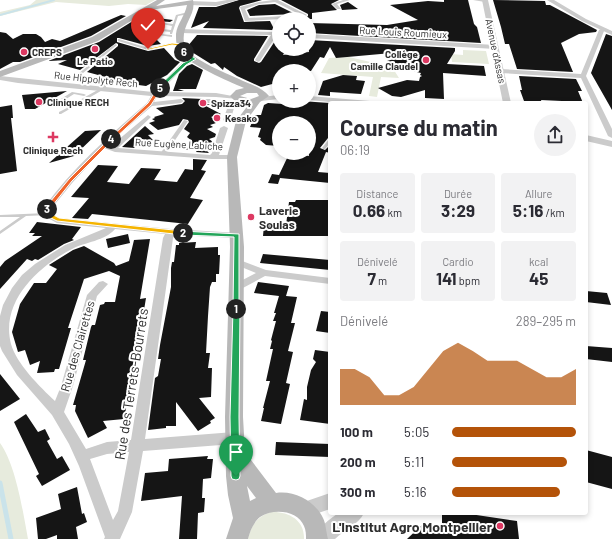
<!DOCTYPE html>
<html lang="fr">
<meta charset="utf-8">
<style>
body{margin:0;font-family:Barlow,sans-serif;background:#f2f2f3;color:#2b2b33;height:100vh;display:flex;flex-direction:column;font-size:15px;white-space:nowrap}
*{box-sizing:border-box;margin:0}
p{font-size:13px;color:#7c7c81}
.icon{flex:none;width:22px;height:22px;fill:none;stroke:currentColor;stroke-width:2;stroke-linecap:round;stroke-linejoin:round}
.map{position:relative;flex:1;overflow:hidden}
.side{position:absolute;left:328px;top:101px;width:260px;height:414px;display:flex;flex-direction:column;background:#fff;border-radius:4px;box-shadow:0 2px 6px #0003}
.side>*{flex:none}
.tools{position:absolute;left:272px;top:12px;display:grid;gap:8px}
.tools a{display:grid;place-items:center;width:44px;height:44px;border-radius:50%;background:#fff;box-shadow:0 2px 6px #0003;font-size:20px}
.pin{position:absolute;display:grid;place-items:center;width:34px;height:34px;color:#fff;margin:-41px -17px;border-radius:50% 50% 50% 0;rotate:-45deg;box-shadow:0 0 4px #0007}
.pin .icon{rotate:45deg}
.km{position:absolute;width:20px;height:20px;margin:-10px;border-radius:50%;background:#222;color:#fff;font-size:11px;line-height:20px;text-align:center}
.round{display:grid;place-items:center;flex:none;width:42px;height:42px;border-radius:21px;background:#f2f2f3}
.headline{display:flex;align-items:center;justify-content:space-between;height:68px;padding:0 12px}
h1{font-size:22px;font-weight:700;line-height:30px}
.figures{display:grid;grid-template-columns:repeat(3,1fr);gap:6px;height:68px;padding:4px 12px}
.figures div{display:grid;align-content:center;border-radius:4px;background:#f2f2f3;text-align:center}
.figures b{font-size:17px;font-weight:700}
.figures small{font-size:11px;font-weight:400}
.figures p{font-size:11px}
.chart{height:112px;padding:8px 12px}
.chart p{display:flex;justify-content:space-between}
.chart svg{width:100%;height:72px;margin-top:4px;fill:#b45309;opacity:.7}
ul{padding:0 12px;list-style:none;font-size:13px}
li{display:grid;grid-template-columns:64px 48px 1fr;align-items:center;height:30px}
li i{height:10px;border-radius:5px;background:#b45309}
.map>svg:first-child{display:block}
.green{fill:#e7ebdd}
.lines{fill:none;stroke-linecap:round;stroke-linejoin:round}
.stream-far1{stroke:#cae3ea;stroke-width:2}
.stream{stroke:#cae3ea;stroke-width:5}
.building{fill:#151515}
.service{fill:#cbcbcb;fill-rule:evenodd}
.pedestrian{fill:#cbcbcb;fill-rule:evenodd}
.minor{fill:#cbcbcb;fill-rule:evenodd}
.tertiary{fill:#cbcbcb;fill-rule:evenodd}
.secondary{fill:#b8b8b8;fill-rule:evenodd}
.split-1{fill:#22a559;stroke:#fff}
.split-2{fill:#22a559;stroke:#fff}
.split-3{fill:#f5b400;stroke:#fff}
.split-4{fill:#f0652b;stroke:#fff}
.split-5{fill:#f0652b;stroke:#fff}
.split-6{fill:#22a559;stroke:#fff}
.split-7{fill:#f5b400;stroke:#fff}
.poi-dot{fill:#dd3962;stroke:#fff;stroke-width:1.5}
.labels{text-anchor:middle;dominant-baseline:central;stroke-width:4;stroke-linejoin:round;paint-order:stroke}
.far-street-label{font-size:10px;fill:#2e2e2e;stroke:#fff}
.far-poi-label{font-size:10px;font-weight:bold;fill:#2e2e2e;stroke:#fff;text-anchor:start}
.poi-label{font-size:12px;font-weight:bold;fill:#2e2e2e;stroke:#fff;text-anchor:start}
.street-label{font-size:12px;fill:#2e2e2e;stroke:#fff}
.near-street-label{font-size:14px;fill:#2e2e2e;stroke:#fff}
.near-poi-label{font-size:14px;font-weight:bold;fill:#2e2e2e;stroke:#fff;text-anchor:end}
</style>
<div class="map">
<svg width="612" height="539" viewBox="0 0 612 539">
<rect width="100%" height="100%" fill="#fff"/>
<!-- green -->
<path class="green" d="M36,0H155L146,5L128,4L109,6L56,2L0,16V12L30,5Z
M463,50L486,51L489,64L452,62L451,54L463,55Z
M349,57L392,67L399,78L381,77L377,97L369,96L373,77L321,73L329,58Z
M0,443C16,465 23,512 28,539H0Z
M271,512C288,511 305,520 304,539H248C251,525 257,517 271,512Z"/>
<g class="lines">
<!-- stream-far1 -->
<path class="stream-far1" d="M0,15L54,0"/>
<!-- stream -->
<path class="stream" d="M0,483L11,539"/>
</g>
<!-- building -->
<path class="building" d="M239,0H262L240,6L239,8L244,22L270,21L274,29L272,30L203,28L209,21L191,28L199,7H216Z
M281,0H339L331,4L337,10L312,13V19H303L308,16V14Z
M444,0H468L474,24L477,27L481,43L309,33V23L387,25L418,20L390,5L428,1L444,2Z
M493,0L545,1L546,5H550L597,30L596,32L579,34L561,43L573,72L517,69L509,44H505L501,27Z
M348,2L358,9L342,10L340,5Z
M275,4L295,14L250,16L247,10L259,5Z
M121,15L126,16L91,36L20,62H13L0,69V32L6,33L13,39L23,34H36L41,37L45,42L52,39L60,41Z
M141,16L173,20L170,22L158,21L156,24L164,26L162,27L146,26L137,32L138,33L149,35L146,37L155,38L161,44L148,46L119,38H117V42L148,51L164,48L175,60L180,62L167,75L146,86L131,84L126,86L108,81L113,79L87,72L118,46V44L116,43L80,70L58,64L67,60L48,61L99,42Z
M606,34L612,36V110L591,73Z
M197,35L268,36L254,59V61L259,63L261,62L277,38L279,39V49H283V51H285L283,55L309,52V40L455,48V51L447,64L484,66L486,76L443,73L444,99L425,98V90L401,97L392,96L378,88L407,80L419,81L420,77L422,76L420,75L421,73L408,70L387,61L404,56L403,52L336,58L330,47L324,58L320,57L311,71H279V79L276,83L261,87L237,76L224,67L223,70L215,63L211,64L187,49V47Z
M192,64L203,70L196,89H178L184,91H173L179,74L187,66Z
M343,75L357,76L356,80L365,81L361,94L330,92V96L318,95L323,81Z
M519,76L576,79L582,91H578L583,103H563L562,101L541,100L542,103L524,101L520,90H522Z
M67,91L35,109H25L22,95Z
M182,98L203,99L201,101V102L205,104L214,105H204L221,114L211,117L217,121L214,122L216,123L210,125L213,127L207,129L216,134L215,137L209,139L213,142L207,144L212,148L211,150L207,151L209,153L196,152L200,146L186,150L192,141L187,137L190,133L184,129L189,122L188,120L183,119L179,125L158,130L149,123L155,121L152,119L155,118L154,117L164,114L156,108L182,104L185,101Z
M300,101L330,103V138H328L320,148L325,150L330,145V153L326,152L318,172L330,173V183L280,178L278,184L268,183L272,174L279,175L289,154L309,156V123L293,121L292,123H279V146L266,145L260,140L261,138L258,137L261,128L250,127L255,115H261L264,105L268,103L298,105Z
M12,105L13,118H11L17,171L0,174V107Z
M145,126L154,134L148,135L153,140L133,146L135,148L122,147Z
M101,130L74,156L49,163L85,131Z
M193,159L207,160L201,170L206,171L190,198L203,200L188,224L92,214L88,219L72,218L89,198L71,197L98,165L118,166L107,182L129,184L141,168L161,169L154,180L177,182L185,169L193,170Z
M296,200H330V236H263L264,225H286L289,202H295Z
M37,222L81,227L72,239L74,240L64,244L38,260L35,259L32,261L27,259L0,289V267L5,261L42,236H32L35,233H29Z
M128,234L130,243L108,248L106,239Z
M150,239L140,299L146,298L143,316H145V322L144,325H142L124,419L103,421L107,428L88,438L75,411L76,405H73L86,360H83L91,327L92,325H95L100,305L104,304L105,302H115L120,276L109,271L84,279L68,328H71L59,369H55L54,372L37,373L40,361L30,365L25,350L18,352L12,332L20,304L34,283H46L57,269L49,265L73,250L84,246L114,263L116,266L129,261L134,240Z
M196,242L195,248L218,247V255H220L219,274H216V282H212L210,287L208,316L206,353H210L208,368H212L211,397L199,398L215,418L210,421L211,423L198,431L176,402V426H166V428L148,430L155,378L158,376L161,359H158L160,345L171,287V268L172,262H174L176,245H179V243Z
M263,254L330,260V270L260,263Z
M258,282L289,286L286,296L297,297L291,323H295L288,351L293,352L286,383L290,384L281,424L261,421L264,408H263L270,381H266L273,349H270L272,341L271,340L276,321H273L276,313H274L279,296L254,293Z
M586,291L607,293L611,305L586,302Z
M321,311L330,312V333L316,331Z
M586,346L612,348V362L586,359Z
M315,350L330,352V424L300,420L304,399L307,400V387L311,370L316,362L313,359Z
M0,374L20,399L0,411Z
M26,414L38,432L45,429L50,439L47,441L57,459L62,456L70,470L42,486L36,476L39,474L14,422Z
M276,442L330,444V457L275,455Z
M586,450L612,457V489L586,482Z
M208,456L207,459H213L211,478L203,479L202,498H205L204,512L198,513L197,539H179L182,496L141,501L145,473L168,471L169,459Z
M77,487L82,514L84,513L87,522L76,527L78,539H57V535L46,539H38L36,518L61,509L58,494Z
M442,513H463L517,521L519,539H407L424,523L442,526Z"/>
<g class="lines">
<!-- service -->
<path class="service" d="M473,0H482L486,1L485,2Z
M188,12L189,14L178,16L172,34H170V32L146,29L142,32L171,35H172V37L138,32L146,27L171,30L172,26L157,23L158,22L173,24L176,15Z
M119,39L148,48L172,43L173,44L148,50L118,41V39Z
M115,44L117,45L77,78L106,83V88L61,114H59V112L67,108L53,104L72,92L84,94L86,95L84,96L74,94L58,104L69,106L103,87V85L73,78Z
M185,52L187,53L177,57L182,59V61H180L174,57Z
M329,139H330V143L325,149H323L322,148Z
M47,213L49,214V215L26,216L0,234V231L20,217H0V215Z"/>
<!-- pedestrian -->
<path class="pedestrian" d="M184,120L188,121L165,155H161L160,154Z"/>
<!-- minor -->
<path class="minor" d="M273,0H278L307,15L302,18L245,21L240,7L259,2ZM275,2L301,15L249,18L245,9L259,4Z
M343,0H350L337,4L341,9H337L332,4Z
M279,25V36H276L260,61L258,62L255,60L271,35L180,33L177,31L180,29L273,32Z
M602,28L607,29L604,31L586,76L612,129V138L608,136L581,78L500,73L497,71L500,69L581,74L599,30Z
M309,34L495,45L498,47L495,49L309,38Z
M194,57L196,58V60L186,65L160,92L216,93L238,97V99L216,97L157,96L154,102L181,99L184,101L181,103L152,106L108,144L112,145L148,115L151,117L150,118L118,148L210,155L212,153L220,128L224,126L228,128L219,155H235V159H212L115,152L104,148L73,182L51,209V213L59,218L171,229L240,233L242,235L237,238L174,235L173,238L145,439L234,432L239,434L241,438L239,442L234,444L143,451L132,512L120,539H104L105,537L79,466L69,444L52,415L17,375L2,351L0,346V316L3,305L12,288L22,275L35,264L65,245L106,228L57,223L44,216L43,209C72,168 109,136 147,103L151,96L18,83L0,80V76L153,92L182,63ZM115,229L165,234L163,238L131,440L107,442L86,449L64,412L73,386L97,296L108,284L103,281L99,282L87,295L61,386L55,401C40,387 16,363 11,344C0,301 39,266 72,249C85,242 105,241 115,229ZM129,452L118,511L113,520L90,459L107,454Z
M214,99L233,107L234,108L231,118L243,120V122L225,121L223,120L227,109L213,103H205L202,101L205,99Z
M237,259L266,270L330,278V284L265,276L241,289H233L232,287L233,285L256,273L234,264L232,262Z"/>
<!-- tertiary -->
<path class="tertiary" d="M227,0H238L216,6L190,5L187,3L190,1L216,2Z
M482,0H488L511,103H503Z
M547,0H554L586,19L612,31V35L582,21Z
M279,95V99L261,101L257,99L261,97Z
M309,96L370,101L374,103H341L309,100Z
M586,135L612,141V147L586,141Z
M330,493V509L304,518L298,516L295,510L298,504Z
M339,513H364C359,524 344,530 335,539H314C319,527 329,519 339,513Z"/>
<!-- secondary -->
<path class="secondary" d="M157,0H165L156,6L193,0C197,17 177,27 186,50C201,63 221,71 239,79C249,84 262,87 269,96L260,102L246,121L237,157L244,247L243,417L245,452L276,493C294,490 315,501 323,518C326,524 326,532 328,539H306C306,535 306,530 304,526C298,510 273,508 260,517C253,523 250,531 248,539H226L233,518L228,495L226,476L225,417L230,247L227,157L236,121L249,104L236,102L230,96L236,90L244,88C228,81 190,65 180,52C176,47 176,40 176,34C177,24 185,16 187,5L149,10L98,41L0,77V71L92,37ZM247,93H257L259,96L251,99L240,96ZM247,486L256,498L250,501Z"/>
</g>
<!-- split-1 -->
<path class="split-1" d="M236,306L240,309L239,417L240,476L239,479L236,480L232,479L231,476L230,417L233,309Z"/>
<!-- split-2 -->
<path class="split-2" d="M181,231L239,234V310L236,311L233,309L234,237L183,235L180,233Z"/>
<!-- split-3 -->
<path class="split-3" d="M45,208H49L50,213L59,218L183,231L186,233L183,235L57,221L45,215Z"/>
<!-- split-4 -->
<path class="split-4" d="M111,137L113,140L72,181L49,210H45V208L69,179Z"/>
<!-- split-5 -->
<path class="split-5" d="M158,87L162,88L151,105L113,140H110V138L148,103Z"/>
<!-- split-6 -->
<path class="split-6" d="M182,51H185L196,59L186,65L161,89H158V87L183,63L191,59Z"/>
<!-- split-7 -->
<path class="split-7" d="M172,43L182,44L185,52H182L179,46L172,45L148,50L146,49Z"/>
<!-- markers -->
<g class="poi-dot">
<circle cx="95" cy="49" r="4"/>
<circle cx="24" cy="52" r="4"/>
<circle cx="426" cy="60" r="4"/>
<circle cx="39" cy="102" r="4"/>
<circle cx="203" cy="103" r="4"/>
<circle cx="217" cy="118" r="4"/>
<path d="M51 131h4v4h4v4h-4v4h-4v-4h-4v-4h4z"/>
<circle cx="251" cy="217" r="4"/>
<circle cx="500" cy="526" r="4"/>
</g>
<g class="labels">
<!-- far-street labels -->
<g class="far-street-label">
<text transform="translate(403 32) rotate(3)">Rue Louis Roumieux</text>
<text transform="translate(496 51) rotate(78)">Avenue d'Assas</text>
<text transform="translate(96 79) rotate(6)">Rue Hippolyte Rech</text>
<text transform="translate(179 144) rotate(3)">Rue Eugène Labiche</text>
</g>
<!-- far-poi labels -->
<g class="far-poi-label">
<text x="32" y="52">CREPS</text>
<text x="418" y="54" text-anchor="end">Collège<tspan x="418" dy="12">Camille Claudel</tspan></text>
<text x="95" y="61" text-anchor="middle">Le Patio</text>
<text x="47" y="102">Clinique RECH</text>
<text x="211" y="103">Spizza34</text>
<text x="225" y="118">Kesako</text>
<text x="53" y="150" text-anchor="middle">Clinique Rech</text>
</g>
<!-- poi labels -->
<g class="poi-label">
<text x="259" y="210">Laverie<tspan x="259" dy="14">Soulas</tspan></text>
</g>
<!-- street labels -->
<g class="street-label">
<text transform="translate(77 346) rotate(-74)">Rue des Clairettes</text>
</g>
<!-- near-street labels -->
<g class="near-street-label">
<text transform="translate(131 384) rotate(-81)">Rue des Terrets-Bourrets</text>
</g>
<!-- near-poi labels -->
<g class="near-poi-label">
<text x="492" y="526">L'Institut Agro Montpellier</text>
</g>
</g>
</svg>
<div class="tools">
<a><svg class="icon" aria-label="locate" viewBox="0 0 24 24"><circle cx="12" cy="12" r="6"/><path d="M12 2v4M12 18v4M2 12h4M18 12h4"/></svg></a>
<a>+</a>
<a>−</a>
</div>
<div class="pin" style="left:236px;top:476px;background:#1e9e55"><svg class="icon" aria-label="arrive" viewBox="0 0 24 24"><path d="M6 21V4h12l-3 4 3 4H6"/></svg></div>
<div class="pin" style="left:148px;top:49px;background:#d93025"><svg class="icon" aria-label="check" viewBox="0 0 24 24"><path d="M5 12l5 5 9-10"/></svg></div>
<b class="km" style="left:236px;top:309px">1</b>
<b class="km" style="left:183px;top:233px">2</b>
<b class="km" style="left:47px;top:209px">3</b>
<b class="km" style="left:111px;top:139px">4</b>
<b class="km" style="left:160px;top:88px">5</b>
<b class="km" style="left:184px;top:52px">6</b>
<section class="side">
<div class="headline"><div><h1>Course du matin</h1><p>06:19</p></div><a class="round"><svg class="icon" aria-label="share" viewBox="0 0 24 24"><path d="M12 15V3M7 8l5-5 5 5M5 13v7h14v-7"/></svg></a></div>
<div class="figures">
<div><p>Distance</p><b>0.66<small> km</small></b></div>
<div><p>Durée</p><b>3:29</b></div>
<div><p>Allure</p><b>5:16<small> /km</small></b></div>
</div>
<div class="figures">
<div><p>Dénivelé</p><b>7<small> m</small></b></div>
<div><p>Cardio</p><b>141<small> bpm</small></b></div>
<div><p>kcal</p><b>45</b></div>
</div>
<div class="chart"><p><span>Dénivelé</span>289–295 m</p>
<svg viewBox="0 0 160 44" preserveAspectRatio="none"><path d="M0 44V22L10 22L20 27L30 38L40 38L50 33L60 22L70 11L80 6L90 11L100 17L110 17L120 17L130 22L140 27L150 27L160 22V44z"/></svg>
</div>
<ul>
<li><b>100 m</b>5:05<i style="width:100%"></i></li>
<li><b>200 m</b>5:11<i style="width:93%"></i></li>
<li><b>300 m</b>5:16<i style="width:87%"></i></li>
</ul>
</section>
</div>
